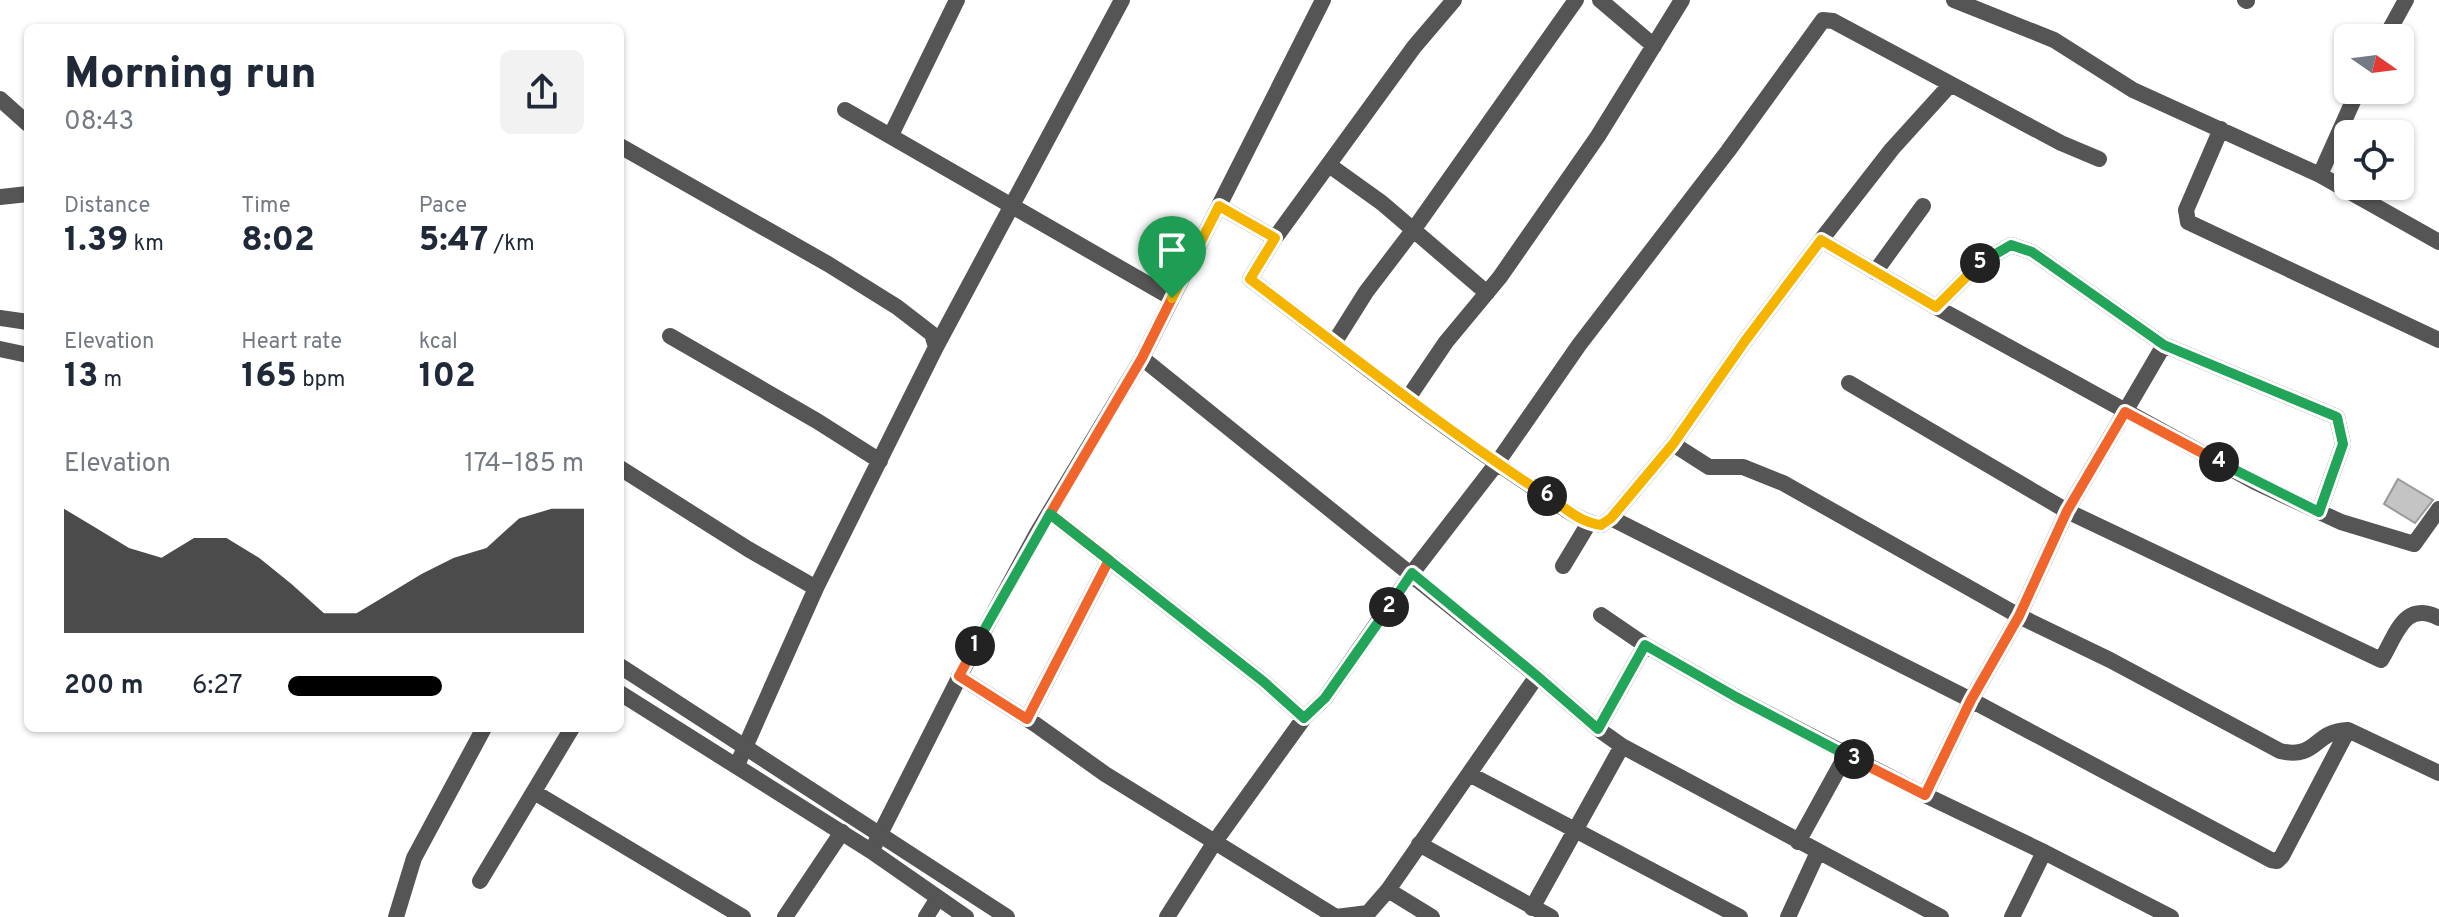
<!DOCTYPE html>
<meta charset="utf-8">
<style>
body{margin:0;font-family:Overpass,sans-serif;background:#f2f2f3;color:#1f2937;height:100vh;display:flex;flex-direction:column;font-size:30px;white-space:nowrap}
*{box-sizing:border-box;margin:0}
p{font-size:26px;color:#747a83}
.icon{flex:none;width:44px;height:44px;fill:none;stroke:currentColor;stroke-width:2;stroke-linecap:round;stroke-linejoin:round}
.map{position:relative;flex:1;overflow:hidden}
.details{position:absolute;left:24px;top:24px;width:600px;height:708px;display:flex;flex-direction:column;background:#fff;border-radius:12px;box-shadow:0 2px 6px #0004}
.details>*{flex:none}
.needle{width:52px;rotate:104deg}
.controls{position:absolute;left:2334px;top:24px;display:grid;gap:16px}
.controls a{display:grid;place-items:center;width:80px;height:80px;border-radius:12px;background:#fff;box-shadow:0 2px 6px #0004;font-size:40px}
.pin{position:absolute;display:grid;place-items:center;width:68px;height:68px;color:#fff;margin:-82px -34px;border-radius:50% 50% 50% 0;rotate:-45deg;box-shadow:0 0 8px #0007}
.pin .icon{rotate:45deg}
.km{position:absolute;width:40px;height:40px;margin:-20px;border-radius:50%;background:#222;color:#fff;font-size:22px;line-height:40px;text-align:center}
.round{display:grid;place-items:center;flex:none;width:84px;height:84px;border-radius:12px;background:#f2f2f3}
.headline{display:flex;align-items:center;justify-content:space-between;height:136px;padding:0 40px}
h1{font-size:44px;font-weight:800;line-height:60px}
.figures{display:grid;grid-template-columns:repeat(3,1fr);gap:12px;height:136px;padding:8px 40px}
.figures div{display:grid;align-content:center}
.figures b{font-size:34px;font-weight:800}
.figures small{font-size:22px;font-weight:400}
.figures p{font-size:22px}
.chart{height:224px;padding:16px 40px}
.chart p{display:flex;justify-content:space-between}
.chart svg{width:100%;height:144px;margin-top:8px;fill:#000;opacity:.7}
ul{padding:0 40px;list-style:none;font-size:26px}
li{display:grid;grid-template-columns:128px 96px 1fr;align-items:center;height:60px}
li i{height:20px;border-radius:10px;background:#000}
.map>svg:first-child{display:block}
.building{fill:#c4c4c4;stroke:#999;stroke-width:2}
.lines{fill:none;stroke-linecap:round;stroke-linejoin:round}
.minor{stroke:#555;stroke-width:16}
.tertiary{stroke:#555;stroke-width:16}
.split-1-casing{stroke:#fff;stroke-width:16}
.split-2-casing{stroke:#fff;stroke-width:16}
.split-3-casing{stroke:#fff;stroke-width:16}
.split-4-casing{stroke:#fff;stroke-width:16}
.split-5-casing{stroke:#fff;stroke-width:16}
.split-6-casing{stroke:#fff;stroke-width:16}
.split-7-casing{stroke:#fff;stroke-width:16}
.split-1{stroke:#f0652b;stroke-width:10}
.split-2{stroke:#22a559;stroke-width:10}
.split-3{stroke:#22a559;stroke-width:10}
.split-4{stroke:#f0652b;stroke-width:10}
.split-5{stroke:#22a559;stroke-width:10}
.split-6{stroke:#f5b400;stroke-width:10}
.split-7{stroke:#f5b400;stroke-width:10}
</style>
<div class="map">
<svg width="2439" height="917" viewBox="0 0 2439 917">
<rect width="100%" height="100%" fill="#fff"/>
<!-- building -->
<path class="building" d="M2398,479L2433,500L2415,523L2384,504Z"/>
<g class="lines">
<!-- minor -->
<path class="minor" d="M1454,0L1414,47L1275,238L1250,279C1345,351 1437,425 1537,490C1558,503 1576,521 1601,525L1611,518L1673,444L1745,341L1821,240L1892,149L1950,85
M1600,0L1654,46
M1954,0L2054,40L2133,90L2320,175
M2245,0L2247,1
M2385,38L2406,0
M2358,90L2320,175L2439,242
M0,99L28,124
M845,110L1172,298
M2221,129L2186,210L2188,222L2439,340
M891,135L957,0
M620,146L828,264L897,307L932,334L936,347L816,588L737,765
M1329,165L1382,203L1487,293
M0,197L28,194
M1219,206L1275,238
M1821,240L1936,307L2255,482L2341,522L2414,544L2439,509
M1875,272L1923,206
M1936,307L1980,263L2011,245L2032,252L2164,345L2337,417L2343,444L2319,512
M670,336L817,421L880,461
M1334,343L1366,292L1414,229L1576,0
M936,347L1122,0
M1849,383L2067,511L2381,660C2397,634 2404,600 2439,618
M1408,398L1446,342L1500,277L1598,136L1682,0
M1673,444L1709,467H1743L1783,483L2019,616L2110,660L2280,751C2318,760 2313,731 2348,730L2439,773
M620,468L748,549L816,588
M1050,514L1264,682L1304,718L1325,698L1412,573L1497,463L1579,345L1728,151L1823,20L1833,21L2061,143L2099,159
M1611,518L1971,700L2271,860L2277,861L2282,856L2348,730
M1563,566L1589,523
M1601,615L1645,645L1736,697L1925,795
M959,676L1035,724L1105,774L1336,917L1368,913L1388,890L1537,676L1142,358
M1537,676L1598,729L1622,746L1941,917
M1027,719L1109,560
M1598,729L1645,645
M1469,774L1740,917
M534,792L743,917
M1798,842L1846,755
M1419,844L1551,917
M874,846L966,664L1037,533L1142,358L1323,0
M2044,852L1925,795L1971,700L2019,616L2067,511L2164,345
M480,881L572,728
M1388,890L1432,917
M1532,908L1622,746
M396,917L414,858L484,728
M785,917L842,832
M926,917L938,898
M1167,917L1216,840L1304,718
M1788,917L1818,852
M2012,917L2044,852L2171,917"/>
<!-- tertiary -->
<path class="tertiary" d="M0,318L28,322
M0,349L28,355
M620,666L1007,917
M620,693L871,851L966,917"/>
</g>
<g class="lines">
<defs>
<path id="split-1" d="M975,646L959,676L1027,719L1109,560L1050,514L1142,358L1172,298"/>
<path id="split-2" d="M975,646L1050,514L1264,682L1304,718L1325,698L1389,607"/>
<path id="split-3" d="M1389,607L1412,573L1537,676L1598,729L1645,645L1736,697L1854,759"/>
<path id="split-4" d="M1854,759L1925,795L1971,700L2019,616L2067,511L2125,412L2219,462"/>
<path id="split-5" d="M1980,263L2011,245L2032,252L2164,345L2337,417L2343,444L2319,512L2219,462"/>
<path id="split-6" d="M1547,496C1565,507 1578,522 1601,525L1611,518L1673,444L1745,341L1821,240L1936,307L1980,263"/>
<path id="split-7" d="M1172,298L1219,206L1275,238L1250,279C1348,353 1444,429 1547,496"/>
</defs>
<!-- split-1 casing -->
<use href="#split-1" class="split-1-casing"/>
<!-- split-2 casing -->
<use href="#split-2" class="split-2-casing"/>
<!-- split-3 casing -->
<use href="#split-3" class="split-3-casing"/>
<!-- split-4 casing -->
<use href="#split-4" class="split-4-casing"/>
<!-- split-5 casing -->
<use href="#split-5" class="split-5-casing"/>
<!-- split-6 casing -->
<use href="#split-6" class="split-6-casing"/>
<!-- split-7 casing -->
<use href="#split-7" class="split-7-casing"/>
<!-- split-1 -->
<use href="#split-1" class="split-1"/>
<!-- split-2 -->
<use href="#split-2" class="split-2"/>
<!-- split-3 -->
<use href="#split-3" class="split-3"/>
<!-- split-4 -->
<use href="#split-4" class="split-4"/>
<!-- split-5 -->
<use href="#split-5" class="split-5"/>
<!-- split-6 -->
<use href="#split-6" class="split-6"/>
<!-- split-7 -->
<use href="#split-7" class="split-7"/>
</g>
</svg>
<div class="controls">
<a><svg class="needle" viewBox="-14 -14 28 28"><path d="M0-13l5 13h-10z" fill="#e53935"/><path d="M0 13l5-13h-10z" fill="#747a83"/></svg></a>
<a><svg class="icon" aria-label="locate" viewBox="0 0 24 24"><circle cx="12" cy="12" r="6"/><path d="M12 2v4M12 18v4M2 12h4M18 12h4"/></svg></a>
</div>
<div class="pin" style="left:1172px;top:298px;background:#1e9e55"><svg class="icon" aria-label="arrive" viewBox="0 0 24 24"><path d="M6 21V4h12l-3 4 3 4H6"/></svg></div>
<b class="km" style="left:975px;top:646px">1</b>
<b class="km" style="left:1389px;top:607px">2</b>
<b class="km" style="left:1854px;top:759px">3</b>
<b class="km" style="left:2219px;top:462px">4</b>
<b class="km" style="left:1980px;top:263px">5</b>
<b class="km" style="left:1547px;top:496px">6</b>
<section class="details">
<div class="headline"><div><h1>Morning run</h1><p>08:43</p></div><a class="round"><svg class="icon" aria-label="share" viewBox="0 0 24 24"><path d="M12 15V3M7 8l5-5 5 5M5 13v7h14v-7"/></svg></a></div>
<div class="figures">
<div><p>Distance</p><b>1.39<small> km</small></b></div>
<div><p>Time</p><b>8:02</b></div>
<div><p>Pace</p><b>5:47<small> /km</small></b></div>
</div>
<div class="figures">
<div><p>Elevation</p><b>13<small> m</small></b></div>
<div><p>Heart rate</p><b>165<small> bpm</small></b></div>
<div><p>kcal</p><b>102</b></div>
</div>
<div class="chart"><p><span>Elevation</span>174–185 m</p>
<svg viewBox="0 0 160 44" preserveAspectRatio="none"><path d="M0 44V6L10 12L20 18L30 21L40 15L50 15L60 21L70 29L80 38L90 38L100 32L110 26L120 21L130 18L140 9L150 6L160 6V44z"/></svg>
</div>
<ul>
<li><b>200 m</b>6:27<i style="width:52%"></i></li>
</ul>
</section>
</div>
